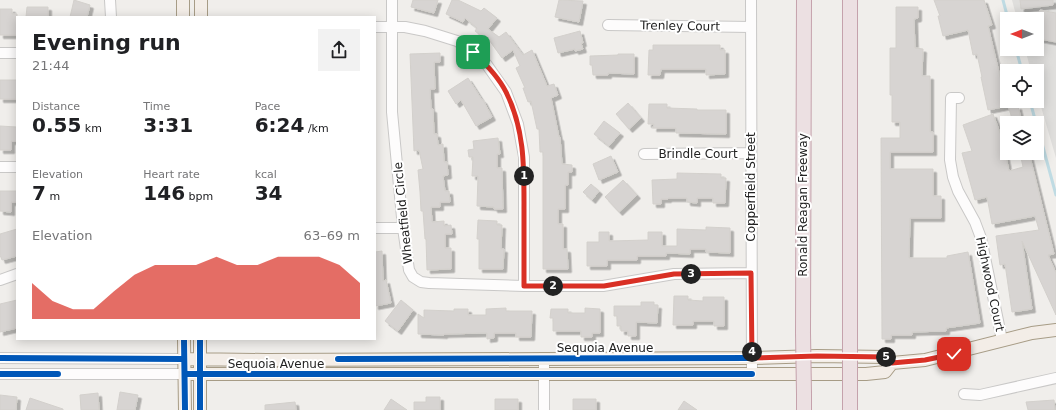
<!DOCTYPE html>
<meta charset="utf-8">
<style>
body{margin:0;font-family:"DejaVu Sans",sans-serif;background:#f2f2f2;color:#202124;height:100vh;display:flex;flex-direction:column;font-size:15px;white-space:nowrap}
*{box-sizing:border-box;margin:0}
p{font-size:13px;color:#757577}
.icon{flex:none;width:22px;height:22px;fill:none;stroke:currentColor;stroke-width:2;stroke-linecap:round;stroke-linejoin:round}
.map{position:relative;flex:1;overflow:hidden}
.sheet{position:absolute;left:16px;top:16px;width:360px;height:324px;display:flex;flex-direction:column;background:#fff;border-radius:0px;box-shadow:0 2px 10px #0003}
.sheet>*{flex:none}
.needle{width:26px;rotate:270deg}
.buttons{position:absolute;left:1000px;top:12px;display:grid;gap:8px}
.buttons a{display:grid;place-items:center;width:44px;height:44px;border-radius:0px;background:#fff;box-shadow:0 2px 10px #0003;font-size:20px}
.pin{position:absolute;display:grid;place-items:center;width:34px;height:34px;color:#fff;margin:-17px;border-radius:8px;box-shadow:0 2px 6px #0006}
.km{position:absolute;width:20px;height:20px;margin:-10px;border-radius:50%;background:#222;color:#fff;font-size:11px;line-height:20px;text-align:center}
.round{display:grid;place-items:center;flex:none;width:42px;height:42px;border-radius:0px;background:#f2f2f2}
.headline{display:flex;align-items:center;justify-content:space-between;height:68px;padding:0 16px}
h1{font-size:22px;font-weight:700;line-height:30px}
.metrics{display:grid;grid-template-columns:repeat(3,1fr);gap:6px;height:68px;padding:4px 16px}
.metrics div{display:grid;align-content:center}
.metrics b{font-size:20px;font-weight:700}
.metrics small{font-size:11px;font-weight:400}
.metrics p{font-size:11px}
.chart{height:112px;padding:8px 16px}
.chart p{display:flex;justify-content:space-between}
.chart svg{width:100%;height:72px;margin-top:4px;fill:#d93025;opacity:.7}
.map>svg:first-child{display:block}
.residential{fill:#dfdedc}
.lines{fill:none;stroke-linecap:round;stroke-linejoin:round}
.stream{stroke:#bfdbe3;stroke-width:3}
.building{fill:#d7d4d2;stroke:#d3d0cc;filter:url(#shadow)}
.minor-casing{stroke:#c9c8c7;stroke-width:12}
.major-casing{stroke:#a79c86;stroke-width:14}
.highway-casing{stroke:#c5a2ac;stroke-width:16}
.minor{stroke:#fdfcfc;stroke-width:10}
.major{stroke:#f3ede7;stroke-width:12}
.highway{stroke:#ece0e2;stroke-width:14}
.highway-bridge-casing{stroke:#c5a2ac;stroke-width:16;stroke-linecap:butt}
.highway-bridge{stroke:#ece0e2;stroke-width:14}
.cycleway-casing{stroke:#fff;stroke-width:8}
.cycleway{stroke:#0057b8;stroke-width:6}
.route-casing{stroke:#fff;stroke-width:8}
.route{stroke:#d93025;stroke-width:5}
.labels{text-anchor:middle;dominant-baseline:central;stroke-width:4;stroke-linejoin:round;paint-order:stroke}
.street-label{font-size:12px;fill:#222;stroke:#fff}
</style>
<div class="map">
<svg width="1056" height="410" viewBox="0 0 1056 410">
<defs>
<filter id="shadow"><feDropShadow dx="3.5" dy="3.5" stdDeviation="0" flood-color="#0004"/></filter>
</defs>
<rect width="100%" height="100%" fill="#f0eeeb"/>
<!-- residential -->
<path class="residential" d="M1012,0H1056V158L1037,93V71H1031L1025,49H1037V19H1017Z"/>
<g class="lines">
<!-- stream -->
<path class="stream" d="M1003,0L1008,19
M1016,49L1022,71
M1030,101L1036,123
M1037,125L1056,195"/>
</g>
<!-- building -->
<path class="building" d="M74,0L90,5L87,17H70Z
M413,0H438L434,13L411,7Z
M452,0H458L481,11L484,8L497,18L488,29L499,37L506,32L523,55L532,50L547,86L554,84L558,95L551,98L559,137H560L562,164L572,165V172H568V185H565V209H558V224H563V249H567L568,269H543V152H540L539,129H537L531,101L528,102L523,88H525L516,68L520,66L513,50L502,58L487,37L485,39L475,31L477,28L465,18L463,22L446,14Z
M559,0L583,1L579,22L555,17Z
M934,0H984L992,25L988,26L1007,106L988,110L981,77H982L977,54L973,55L968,30L943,36L938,16H940Z
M1020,0H1053V5L1021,9Z
M27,7H48V17H26Z
M896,7H918V18L914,19L915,48L923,49L922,76H930V132H933V152H890V169H933V196H941V218H910L909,258H947V256L968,252L980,323L946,328V331L912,332V335H891V339H882L881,138H900V122H892V95H890V48H896Z
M0,9H12V14H17V35H0Z
M1040,10L1056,13V42L1040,39L1041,34L1037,33V23Z
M580,31L583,43H581L583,49L575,51V49L558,53L554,38Z
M653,45H720V50H725V74L706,75V69H661L660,75H648L649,50H653Z
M440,53V62H434L435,89H430L431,109H433L434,134H437L438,145L443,144L444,162H447L448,175L443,176L445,191H449L450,202H440V207H431L432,222L444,221V226L451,225L452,234H445V248H451V269L427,270L426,239H425L423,211H421L420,192L418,170L423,169L419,150L414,151L410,54Z
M618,54H634V74L608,73V75H593L592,65H590V56L618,55Z
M468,78L482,100H483L492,117L476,126L461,100L456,104L448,91Z
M0,80H17L16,99H0Z
M628,103L641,118L629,129L616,114Z
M649,104H667V108L697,109V110H726V134L676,133V128H653L654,124H648Z
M1018,106L1022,123H1013L1009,108Z
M993,114L1002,138L1009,171L1023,167L1020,153H1029L1054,254L1048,255L1056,273V315L1022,241L1032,309L1012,312L1005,264L1000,265L996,236L1039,230L1035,216L992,224L987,197L975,200L962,153L972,151L963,125Z
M604,121L620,133L609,146L594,134Z
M0,126L17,127V141H11V150H0Z
M498,138L500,154H497V168H502L503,209H494V207L477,206L478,176H472L473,157H469L468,150L474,149L473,141Z
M611,156L618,172L599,180L593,164Z
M677,173L721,174V178H726L725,203H713V198H697V203L687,202V198H668V199H661V204H653L652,180L677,179Z
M623,180L637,195L619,212L605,197Z
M591,184L599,191L592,200L583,192Z
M0,191H17V202H11V212L0,211Z
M478,220L497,221V225H502L501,249H504L503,269H479V239H477Z
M706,227L730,228V253L706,252V249H690V254L666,253V256H637V260H607V266H587V242H599V232H609V241L648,240V232H662V246H677V229L706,230Z
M17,229V256L2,260L0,255V234Z
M382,251L383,281L386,280L391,303L375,306V252Z
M674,296H688V300L703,301V297H724V326H714V321H693V325H673Z
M17,300V328L0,332V304Z
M401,300L413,310L398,331L385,321Z
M641,302H654V305H658L657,323L636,322V336H628V331H621V326H617V316H614V306H641Z
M506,308V311H532L531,337H516V333H494V338L487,339V333L444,334V335L418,334V314L424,318V310L454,311V309H468V315H486V309Z
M585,308L600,309V333H592V337H581V331H553V318H550L551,309H568V313H585Z
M120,392L138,395L135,410H117Z
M98,393L99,410H81L80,395Z
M0,395L17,397L16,410H0Z
M426,397H440V410H414V402H426Z
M30,398L63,409V410H26Z
M391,399L407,410H384Z
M495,399H518V410H495Z
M573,399H596V410H573Z
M1054,400L1055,410H1028L1026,402Z
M684,401L697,410H678Z
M295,402L296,410H265V405Z"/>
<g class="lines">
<defs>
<path id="minor" d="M110,0L111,17
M392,0V112L403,228L409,270L413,277L421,282L429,283L524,286H603L674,274L751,273
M751,0L752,374
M608,25L751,27
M375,27H405L425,31L457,41L473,52L487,65L506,92L518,124L524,157V286
M0,53H17
M959,98H951L950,160L953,177L958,191L975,222L981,238L1002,340
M644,154L751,153
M0,167H17
M375,228H403
M0,280L17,274
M0,358L184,359
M0,374H185
M964,394L980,395L1056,378
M544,410V359"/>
<path id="major" d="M183,0V17
M201,0V17
M184,339L185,410
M184,359L266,360L544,359L752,358L817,356L886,357L892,363L925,360L1032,333L1056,330
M185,374H866L885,372L892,363
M200,410V339"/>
<path id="highway" d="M850,0V330
M803,333L804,0
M804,410V394
M850,410V392"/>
</defs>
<!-- minor casing -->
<use href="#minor" class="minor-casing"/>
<!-- major casing -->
<use href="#major" class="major-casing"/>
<!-- highway casing -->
<use href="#highway" class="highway-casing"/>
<!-- minor -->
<use href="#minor" class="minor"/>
<!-- major -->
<use href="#major" class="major"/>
<!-- highway -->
<use href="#highway" class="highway"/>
<defs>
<path id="highway-bridge" d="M850,330V392
M803,333L804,394"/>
</defs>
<!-- highway-bridge casing -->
<use href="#highway-bridge" class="highway-bridge-casing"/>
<!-- highway-bridge -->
<use href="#highway-bridge" class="highway-bridge"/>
<defs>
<path id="cycleway" d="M184,339L185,410
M0,358L184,359
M338,359L752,358
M0,374H58
M185,374H752
M200,410V339"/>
</defs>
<!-- cycleway casing -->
<use href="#cycleway" class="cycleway-casing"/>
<!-- cycleway -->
<use href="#cycleway" class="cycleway"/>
</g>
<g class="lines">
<defs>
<path id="route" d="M473,52C486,64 498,76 506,92C525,130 524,168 524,209C524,235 524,260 524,286H604L674,274L751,273L752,358L817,356L886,357L892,363L925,360L954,354"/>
</defs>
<!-- route casing -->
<use href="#route" class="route-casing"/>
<!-- route -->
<use href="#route" class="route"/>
</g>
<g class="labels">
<!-- street labels -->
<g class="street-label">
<text transform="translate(680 26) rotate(1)">Trenley Court</text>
<text x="698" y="154">Brindle Court</text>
<text transform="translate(751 187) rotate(-90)">Copperfield Street</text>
<text transform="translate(803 205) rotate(-90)">Ronald Reagan Freeway</text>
<text transform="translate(403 213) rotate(-96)">Wheatfield Circle</text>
<text transform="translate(990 284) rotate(78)">Highwood Court</text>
<text x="605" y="348">Sequoia Avenue</text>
<text x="276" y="364">Sequoia Avenue</text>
</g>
</g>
</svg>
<div class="buttons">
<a><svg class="needle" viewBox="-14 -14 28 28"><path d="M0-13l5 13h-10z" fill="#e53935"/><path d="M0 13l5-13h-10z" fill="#757577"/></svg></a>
<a><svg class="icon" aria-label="locate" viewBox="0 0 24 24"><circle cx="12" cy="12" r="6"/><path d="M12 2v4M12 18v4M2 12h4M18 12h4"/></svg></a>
<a><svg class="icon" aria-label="layers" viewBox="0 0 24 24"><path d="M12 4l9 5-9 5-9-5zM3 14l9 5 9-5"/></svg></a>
</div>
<div class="pin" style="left:473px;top:52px;background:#1e9e55"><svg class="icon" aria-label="arrive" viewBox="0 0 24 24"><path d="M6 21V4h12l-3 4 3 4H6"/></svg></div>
<div class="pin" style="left:954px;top:354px;background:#d93025"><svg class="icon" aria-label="check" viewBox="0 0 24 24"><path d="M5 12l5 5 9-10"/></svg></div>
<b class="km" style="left:524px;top:176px">1</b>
<b class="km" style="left:553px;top:286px">2</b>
<b class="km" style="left:691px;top:274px">3</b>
<b class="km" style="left:752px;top:352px">4</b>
<b class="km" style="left:886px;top:357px">5</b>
<section class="sheet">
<div class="headline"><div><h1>Evening run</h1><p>21:44</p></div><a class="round"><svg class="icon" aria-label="share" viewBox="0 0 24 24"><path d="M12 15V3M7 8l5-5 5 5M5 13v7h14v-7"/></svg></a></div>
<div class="metrics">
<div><p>Distance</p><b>0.55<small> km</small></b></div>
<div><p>Time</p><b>3:31</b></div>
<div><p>Pace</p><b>6:24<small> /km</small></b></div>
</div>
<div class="metrics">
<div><p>Elevation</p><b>7<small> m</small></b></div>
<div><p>Heart rate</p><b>146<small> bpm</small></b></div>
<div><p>kcal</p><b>34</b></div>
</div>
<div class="chart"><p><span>Elevation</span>63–69 m</p>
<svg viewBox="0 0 160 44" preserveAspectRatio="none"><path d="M0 44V22L10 33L20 38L30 38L40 27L50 17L60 11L70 11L80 11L90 6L100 11L110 11L120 6L130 6L140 6L150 11L160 22V44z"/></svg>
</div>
</section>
</div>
